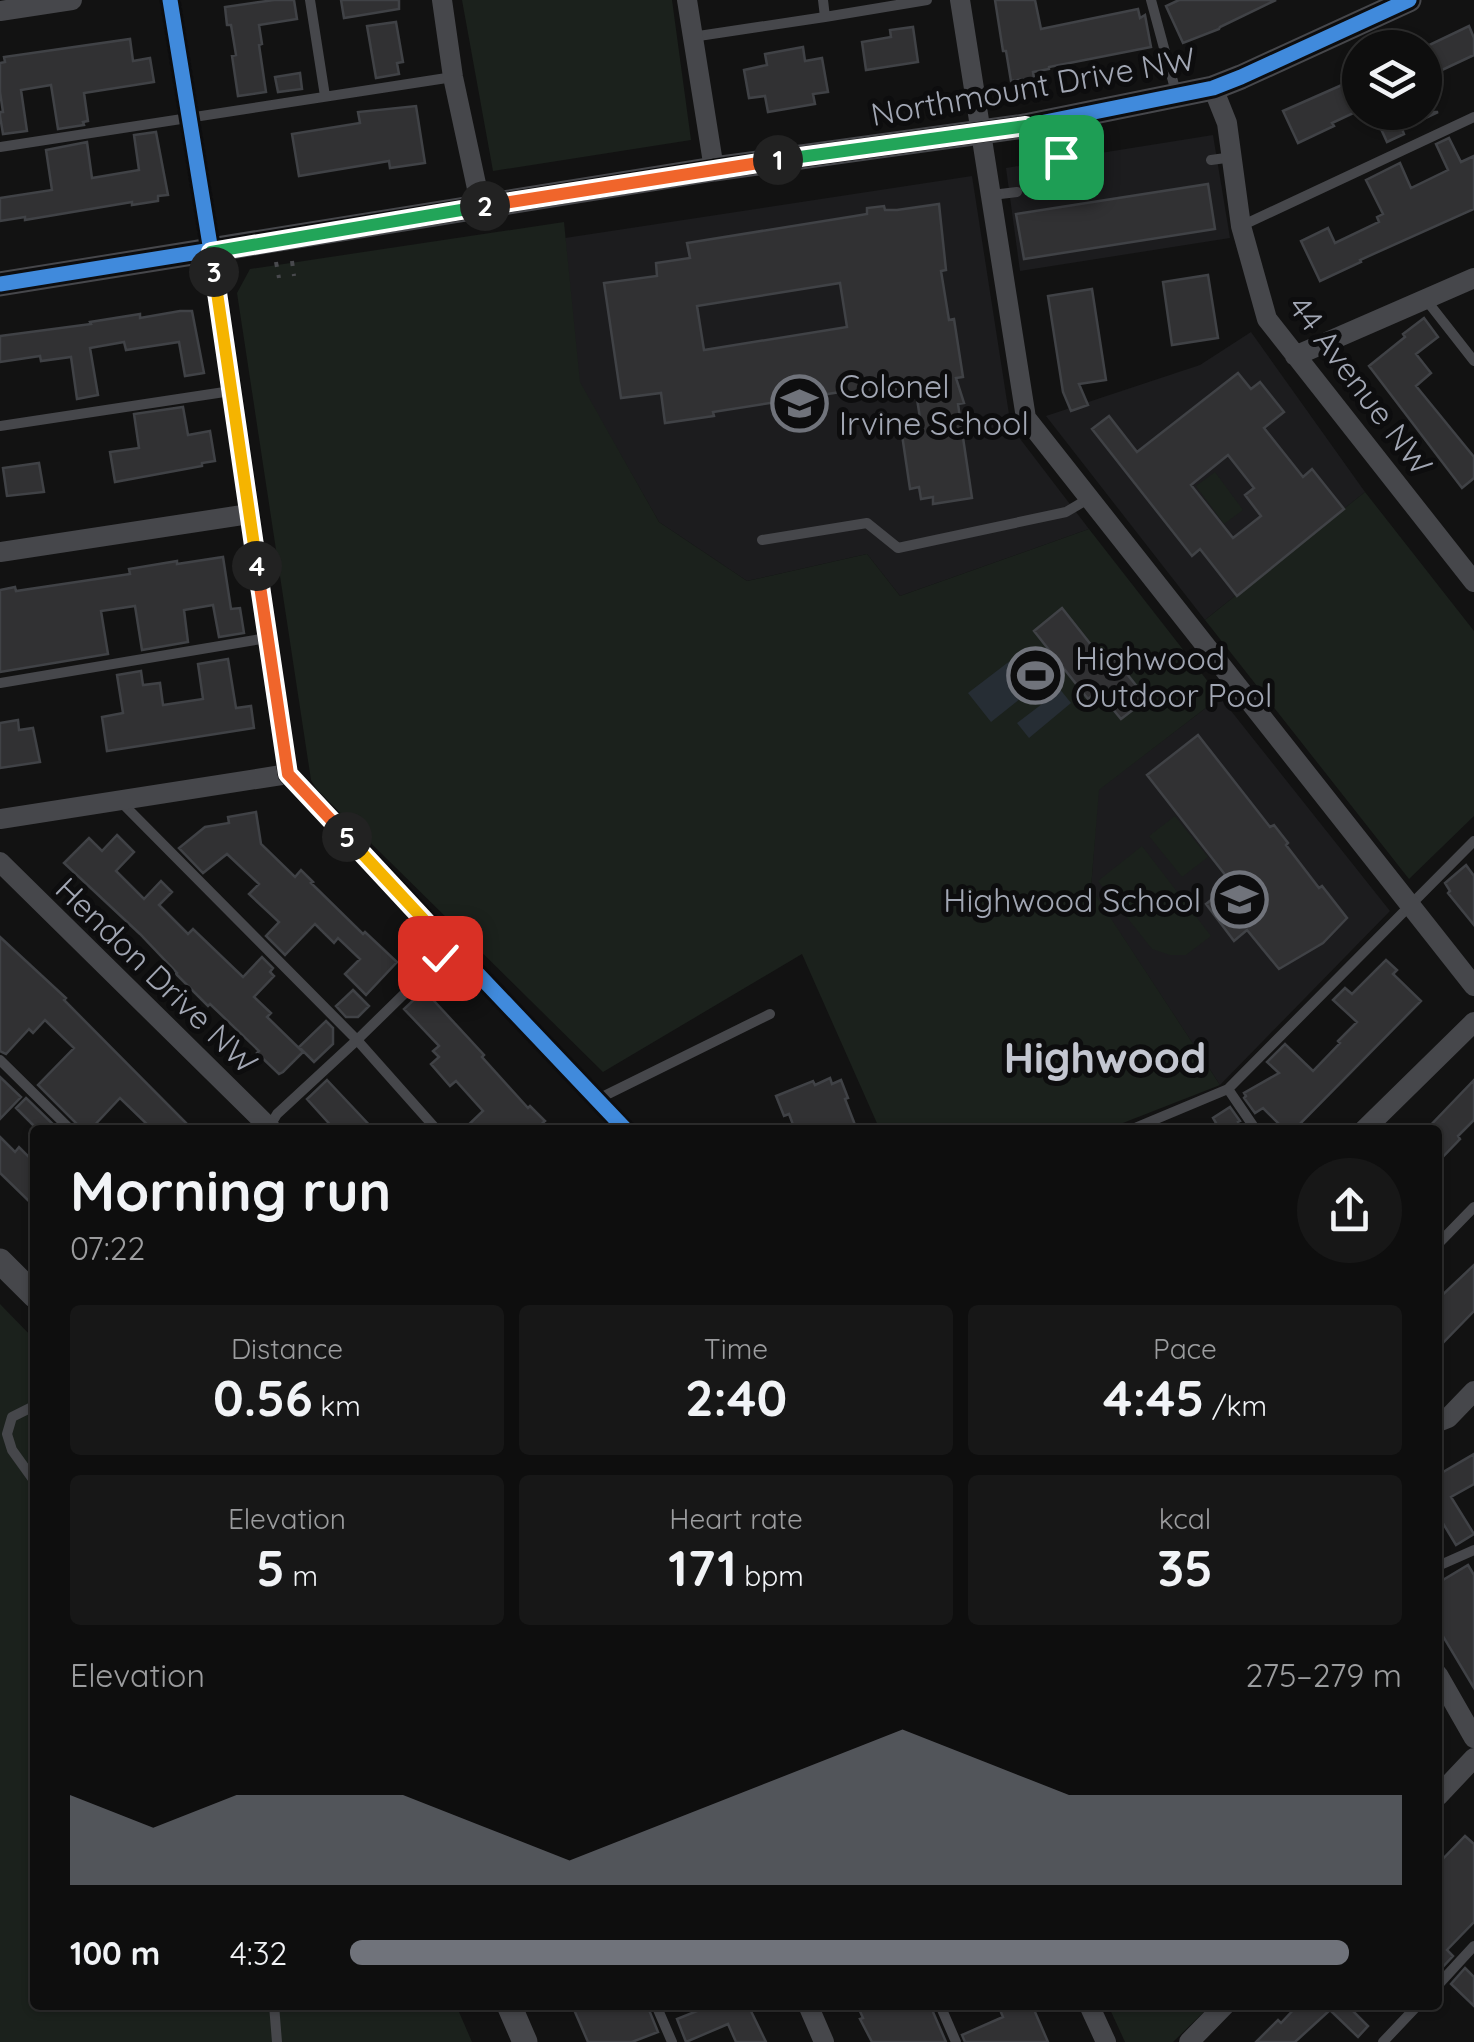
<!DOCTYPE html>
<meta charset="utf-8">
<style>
body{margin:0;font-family:Quicksand,sans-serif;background:#171717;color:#f1f3f6;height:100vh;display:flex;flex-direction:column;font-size:38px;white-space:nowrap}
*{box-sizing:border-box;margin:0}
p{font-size:32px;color:#9b9c9e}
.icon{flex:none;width:55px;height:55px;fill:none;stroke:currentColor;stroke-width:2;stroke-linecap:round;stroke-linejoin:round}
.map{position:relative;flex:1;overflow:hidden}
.panel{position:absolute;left:30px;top:1125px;width:1412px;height:885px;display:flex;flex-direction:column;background:#0e0e0e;border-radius:10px;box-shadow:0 2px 8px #0004,0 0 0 2px #2e2e2e}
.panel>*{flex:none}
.tools{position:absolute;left:1342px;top:30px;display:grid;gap:20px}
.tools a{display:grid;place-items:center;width:100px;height:100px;border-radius:50%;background:#0e0e0e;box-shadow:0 2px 8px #0004,0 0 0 2px #2e2e2e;font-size:50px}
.pin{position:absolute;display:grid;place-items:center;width:85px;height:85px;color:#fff;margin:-42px;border-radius:20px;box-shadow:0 5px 15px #0006}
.km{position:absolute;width:50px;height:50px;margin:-25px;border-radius:50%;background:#222;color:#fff;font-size:28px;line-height:50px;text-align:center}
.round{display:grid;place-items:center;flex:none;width:105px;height:105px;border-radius:52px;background:#171717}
.summary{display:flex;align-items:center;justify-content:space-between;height:170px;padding:0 40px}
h1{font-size:55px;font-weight:700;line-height:75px}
.stats{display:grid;grid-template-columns:repeat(3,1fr);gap:15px;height:170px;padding:10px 40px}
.stats div{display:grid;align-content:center;border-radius:10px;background:#171717;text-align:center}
.stats b{font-size:50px;font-weight:700}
.stats small{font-size:28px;font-weight:400}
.stats p{font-size:28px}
.chart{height:280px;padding:20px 40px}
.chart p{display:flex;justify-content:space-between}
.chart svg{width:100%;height:180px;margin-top:10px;fill:#70737b;opacity:.7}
ul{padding:0 40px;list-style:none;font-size:32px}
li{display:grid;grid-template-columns:160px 120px 1fr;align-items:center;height:75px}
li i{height:25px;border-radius:12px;background:#70737b}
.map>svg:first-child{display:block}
.built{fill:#1c1c1e}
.green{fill:#1b211c}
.water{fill:#262d34}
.building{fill:#313133;stroke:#404246;stroke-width:2.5;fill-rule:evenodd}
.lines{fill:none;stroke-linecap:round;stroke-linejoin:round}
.path{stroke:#48494d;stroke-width:4;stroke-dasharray:5 8;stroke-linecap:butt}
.service{stroke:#46474b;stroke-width:10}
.minor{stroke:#46474b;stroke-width:20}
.tertiary{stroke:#46474b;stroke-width:25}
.cycleway-casing{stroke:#0d0d0e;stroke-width:21}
.cycleway{stroke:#408adc;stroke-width:15}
.split-1-casing{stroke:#fff;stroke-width:20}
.split-2-casing{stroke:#fff;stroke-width:20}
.split-3-casing{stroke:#fff;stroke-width:20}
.split-4-casing{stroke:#fff;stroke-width:20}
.split-5-casing{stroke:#fff;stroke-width:20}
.split-6-casing{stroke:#fff;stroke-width:20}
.split-1{stroke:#22a559;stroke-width:12}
.split-2{stroke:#f0652b;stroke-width:12}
.split-3{stroke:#22a559;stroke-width:12}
.split-4{stroke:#f5b400;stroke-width:12}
.split-5{stroke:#f0652b;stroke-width:12}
.split-6{stroke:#f5b400;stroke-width:12}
.labels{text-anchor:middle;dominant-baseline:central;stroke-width:10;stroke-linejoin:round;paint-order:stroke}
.street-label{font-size:32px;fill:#a2a7b4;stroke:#0d0d0e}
.poi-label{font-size:32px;fill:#a2a7b4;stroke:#0d0d0e;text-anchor:start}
.district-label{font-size:42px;font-weight:bold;fill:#c3c6d0;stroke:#0d0d0e}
</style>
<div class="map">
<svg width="1474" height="2042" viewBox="0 0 1474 2042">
<rect width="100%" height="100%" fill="#121212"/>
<!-- built -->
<path class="built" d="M1213,135L1230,238L1020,271L1006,168Z
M972,176L1011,427L1089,529L900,596L867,554L747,581L659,522L579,382L565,238Z
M1251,332L1365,492L1205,620L1046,416L1200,365Z
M1220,697L1390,911L1220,1085L1091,889L1098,790Z"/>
<!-- green -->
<path class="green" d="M462,0H672L691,140L493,171Z
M564,222L580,382L659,522L747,581L867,554L900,596L1089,529L1220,697L1099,790L1091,888L1220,1085L1105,1130H880L802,954L603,1072L317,790L311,780L237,293L250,269Z
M1215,472L1243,510L1224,524L1196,486Z
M1365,492L1474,631V816L1409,879L1205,620Z
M1175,816L1208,857L1182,877L1149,836Z
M1142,846L1211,936L1186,955H1170L1152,949L1098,881Z
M0,1304L35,1340V2005H456L472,2042H0Z
M1108,2005H1211L1173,2042H1125Z"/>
<!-- water -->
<path class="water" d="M1027,648L1071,703L1029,738L1017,723L1042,704L1031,690L991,722L968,693Z"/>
<!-- building -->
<path class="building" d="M274,0H294L297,19L259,25L262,44L259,45L266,92L238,96L232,56L236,55L231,25H227L225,7Z
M341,0H399V9L344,18Z
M995,0H1035L1041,29L1138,9L1140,18L1145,15L1151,47L1049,67V69L1033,72L1034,78L1011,81L1006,51H1003Z
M1179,0H1276L1220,27L1219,29L1183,43L1166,6Z
M396,22L403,62L397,63L399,74L376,78L367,26Z
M1469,26L1474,38V55L1425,78V47Z
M913,27L918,62L866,70L862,42L891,37L890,30Z
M130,39L133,61L150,58L154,82L84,93L88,121L83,122L84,125L58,129L51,85L21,90L27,131L3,134L0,116V112H3L0,92V63L5,62L4,57Z
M803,47L805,61L822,58L828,92L813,94L815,104L768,112L765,96L749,98L744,70L767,65L765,54Z
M300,73L302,89L278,92L275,77Z
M1360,77V110L1332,123L1334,126L1298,143L1283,111Z
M416,106L425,163L390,168L389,161L299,176L292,134L360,123L358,112Z
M1394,112H1438L1402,129L1404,134L1387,142L1377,120Z
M156,132L168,195L158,196V201L132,205V202L25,220V217L0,221V198L52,190L46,150L87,142L92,178L139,170L134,135Z
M1449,138L1461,162L1474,156V209L1360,260L1361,262L1320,281L1301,241L1328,228L1335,243L1379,222L1377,217L1383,214L1366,180L1400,163L1411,188L1448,170L1436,144Z
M1208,184L1215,229L1024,259L1016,214Z
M939,204L946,270L941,271L949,320L954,319L963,377L956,378L964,403L958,404L972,498L933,504V497L921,499L919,487L910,489L900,421L920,418L915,386L848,397L847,391L713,412L714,416L665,423L661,393L621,398L604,283L657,276L656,263L690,258L687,243L855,216L867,214V208L884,206L885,210H897ZM840,283L847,327L704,350L697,306Z
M1208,275L1218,338L1172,345L1163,282Z
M1092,289L1106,380L1079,384L1088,405L1071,411L1063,392L1048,296Z
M180,311H192L204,373L185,376L179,342L126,350L124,342L90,348L98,395L77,399L71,357L41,361L40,356L0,362V336L91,324L90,322L140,314V318Z
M1424,318L1438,337L1416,354L1431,373L1416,386L1474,457V478L1462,488L1369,366L1405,337L1403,334Z
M1238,373L1251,389L1260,382L1284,412L1264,428L1303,477L1312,469L1344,509L1237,596L1200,549L1192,556L1092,429L1109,416L1137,452ZM1228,455L1254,488L1245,495L1261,516L1233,538L1191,485Z
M183,407L188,435L210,431L215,461L202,463V466L115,482L110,452L139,448L134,414Z
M39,463L44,492L7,496L3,468Z
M223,557L231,609L240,608L244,633L219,637L213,605L184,610L188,642L142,650L135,606L101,611L108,654L0,672V590L15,587L16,591L130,574L129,569L177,561V564Z
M1062,608L1107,665L1115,659L1147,699L1121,719L1098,691L1088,699L1034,631Z
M228,659L236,708L251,706L254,728L107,751L102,717L123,713L117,675L141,671L143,685L160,683L163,705L203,699L198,664Z
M18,720L19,730L33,728L40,762L0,768V723Z
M1198,735L1270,827L1274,825L1288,843L1286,845L1319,888L1322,886L1347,918L1323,943L1279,969L1247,930L1234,941L1206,904L1225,889L1223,887L1230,881L1147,775Z
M256,812L261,844L295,877L301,870L313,882L311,883L363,934L365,932L397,962L366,995L345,974L360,959L338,938L334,943L315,924L285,955L266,936L279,922L249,894L259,884L227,854L203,873L179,848L205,827L229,823L228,817Z
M117,835L134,852L116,871L144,899L161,881L172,892L159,905L188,934L193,929L243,977L262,957L273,968L270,972L274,976L254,997L271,1013L267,1017L303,1052L283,1072L279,1074L257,1053L259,1051L210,1004L208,1006L176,974L177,973L140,934L64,863L89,838L102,851Z
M1466,865L1474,876V925L1448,893L1450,891L1445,883Z
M0,937L66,998L64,1000L193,1130H153L120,1098L90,1130H80L77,1124L38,1085L74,1048L45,1020L33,1033L29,1029L6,1054L0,1051Z
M1386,960L1397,970L1393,974L1421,1001L1294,1130H1285L1263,1108L1255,1113L1244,1098L1246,1096L1244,1093L1279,1073L1267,1062L1285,1044L1313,1071L1340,1043L1338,1041L1357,1022L1333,1000L1345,988L1352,994Z
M353,990L369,1006L358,1017H346L336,1006Z
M424,990L484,1055L482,1057L528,1108L530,1106L545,1121L535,1130H463L483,1111L456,1081L450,1086L431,1064L439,1057L433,1051L439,1046L404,1009Z
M326,1021L333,1028V1044L314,1062L299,1047Z
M0,1077L21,1097L0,1119Z
M830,1078L832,1084L841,1080L848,1098L845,1099L857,1130H795L789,1114L784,1116L776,1096L813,1081L815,1085Z
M327,1080L374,1130H335L307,1099Z
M1474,1080V1120L1458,1136L1460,1139L1438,1162V1130H1426Z
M26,1098L59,1130H38L16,1108Z
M1230,1107L1240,1121L1238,1122L1243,1130H1220L1213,1118Z
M0,1137L15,1152L19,1147L35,1163V1207L0,1173Z
M1474,1265V1311L1438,1348V1299Z
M1474,1454V1484L1451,1497L1474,1534L1456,1545L1438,1515V1475Z
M1468,1565L1474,1575V1688L1438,1628V1583Z
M1465,1836L1474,1844V1922L1447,1950L1453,1956L1438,1972V1864Z
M1465,1968L1474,1977V2006L1451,1984Z
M572,2005H647L658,2032L632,2042H588Z
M712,2005H748L766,2042H736L728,2024L686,2042L677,2019Z
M868,2005H930L946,2042H872L860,2019L863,2018L859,2009Z
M998,2005H1032L1048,2042H965L962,2035L1003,2017Z
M1298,2005H1347L1368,2026L1358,2037L1330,2010L1295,2042H1256L1278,2020L1281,2023Z"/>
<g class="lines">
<!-- path -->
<path class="path" d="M292,261L294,276
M276,262L279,278"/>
<!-- service -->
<path class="service" d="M310,0L325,96
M1151,0L1177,96
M825,17L927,0
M692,37L825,17L823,0
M1030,130L1088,180
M0,147L453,77
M1211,160L1233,157
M992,195L1017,192
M1241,226L1474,117
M1427,301L1474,361
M0,426L231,391
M762,540L867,523L898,548L1066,512L1088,499
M0,683L267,638
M120,801L357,1040L437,1130
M0,1060L71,1130
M1228,1089L1256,1130
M598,1099L770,1014
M268,1129L277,1114L357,1040L451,948
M1130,1130L1228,1089L1474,841
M1438,1244L1474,1207
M35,1410L30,1408L12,1417L7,1434L12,1450L35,1482
M1438,1566L1474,1550
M1438,1985L1474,1946
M274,2005L277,2042
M656,2005L672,2042
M940,2005L956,2042
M1383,2042L1418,2005"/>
<!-- minor -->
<path class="minor" d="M170,0L217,288L288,774L626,1130
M442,0L453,77L481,207
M687,0L714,169
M960,0L1026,418L1474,986
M0,11L72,0
M1213,88L1227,123L1241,226L1267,319L1474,582
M1295,356L1474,278
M0,552L249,514
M0,819L288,774
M0,862L272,1130
M1364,1130L1474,1022
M1438,1422L1448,1418L1474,1391
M1438,1675L1474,1738
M1438,1796L1474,1758
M808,2005L824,2042
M1089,2005L1106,2042
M1189,2042L1225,2005"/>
<!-- tertiary -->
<path class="tertiary" d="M0,284L714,169L1025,126L1213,88L1241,77L1409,0
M0,1261L35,1296
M509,2005L525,2042"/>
<defs>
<path id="cycleway" d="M170,0L217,288L288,774L626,1130
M0,284L714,169L1025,126L1213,88L1241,77L1409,0"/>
</defs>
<!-- cycleway casing -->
<use href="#cycleway" class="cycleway-casing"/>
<!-- cycleway -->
<use href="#cycleway" class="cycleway"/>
</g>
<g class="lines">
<defs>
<path id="split-1" d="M778,160L1026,126L1061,157"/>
<path id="split-2" d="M485,206L778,160"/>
<path id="split-3" d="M214,272L211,252L485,206"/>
<path id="split-4" d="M214,272L257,566"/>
<path id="split-5" d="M257,566L288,774L347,837"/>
<path id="split-6" d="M347,837L450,948L440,958"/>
</defs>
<!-- split-1 casing -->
<use href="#split-1" class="split-1-casing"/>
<!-- split-2 casing -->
<use href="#split-2" class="split-2-casing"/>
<!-- split-3 casing -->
<use href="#split-3" class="split-3-casing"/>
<!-- split-4 casing -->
<use href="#split-4" class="split-4-casing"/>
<!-- split-5 casing -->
<use href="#split-5" class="split-5-casing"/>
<!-- split-6 casing -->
<use href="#split-6" class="split-6-casing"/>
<!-- split-1 -->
<use href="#split-1" class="split-1"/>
<!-- split-2 -->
<use href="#split-2" class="split-2"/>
<!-- split-3 -->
<use href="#split-3" class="split-3"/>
<!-- split-4 -->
<use href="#split-4" class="split-4"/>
<!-- split-5 -->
<use href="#split-5" class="split-5"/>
<!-- split-6 -->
<use href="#split-6" class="split-6"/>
</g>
<!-- icons -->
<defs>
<symbol id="school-ring" viewBox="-11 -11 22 22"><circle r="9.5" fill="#0d0d0e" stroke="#70737b" stroke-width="1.5"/><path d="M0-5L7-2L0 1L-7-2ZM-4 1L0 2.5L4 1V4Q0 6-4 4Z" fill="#70737b"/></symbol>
<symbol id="stadium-ring" viewBox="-11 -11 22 22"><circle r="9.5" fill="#0d0d0e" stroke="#70737b" stroke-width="1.5"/><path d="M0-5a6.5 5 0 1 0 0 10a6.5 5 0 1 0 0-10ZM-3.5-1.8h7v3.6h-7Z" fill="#70737b"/></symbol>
</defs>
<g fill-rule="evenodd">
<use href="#school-ring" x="768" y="372" width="63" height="63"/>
<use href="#stadium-ring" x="1004" y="644" width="63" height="63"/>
<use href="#school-ring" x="1208" y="868" width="63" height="63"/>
</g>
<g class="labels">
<!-- street labels -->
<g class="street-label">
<text transform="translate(1033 86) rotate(-10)">Northmount Drive NW</text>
<text transform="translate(1361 385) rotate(53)">44 Avenue NW</text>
<text transform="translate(157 975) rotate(44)">Hendon Drive NW</text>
</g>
<!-- poi labels -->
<g class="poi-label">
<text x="839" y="386">Colonel<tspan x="839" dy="37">Irvine School</tspan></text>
<text x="1075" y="658">Highwood<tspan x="1075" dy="37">Outdoor Pool</tspan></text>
<text x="1201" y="900" text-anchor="end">Highwood School</text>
</g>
<!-- district labels -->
<g class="district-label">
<text x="1105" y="1057">Highwood</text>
</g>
</g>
</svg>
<div class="tools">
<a><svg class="icon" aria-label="layers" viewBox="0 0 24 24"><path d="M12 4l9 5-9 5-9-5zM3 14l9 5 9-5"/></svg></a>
</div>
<div class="pin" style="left:1061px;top:157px;background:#1e9e55"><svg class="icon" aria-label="arrive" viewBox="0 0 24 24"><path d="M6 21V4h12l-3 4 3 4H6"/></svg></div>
<div class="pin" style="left:440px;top:958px;background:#d93025"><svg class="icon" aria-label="check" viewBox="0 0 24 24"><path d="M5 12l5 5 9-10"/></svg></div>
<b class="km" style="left:778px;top:160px">1</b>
<b class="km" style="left:485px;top:206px">2</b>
<b class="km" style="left:214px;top:272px">3</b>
<b class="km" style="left:257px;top:566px">4</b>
<b class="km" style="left:347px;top:837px">5</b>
<section class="panel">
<div class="summary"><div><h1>Morning run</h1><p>07:22</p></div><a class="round"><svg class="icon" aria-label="share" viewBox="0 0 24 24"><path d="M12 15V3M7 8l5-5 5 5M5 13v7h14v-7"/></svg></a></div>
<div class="stats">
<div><p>Distance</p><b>0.56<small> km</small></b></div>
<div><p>Time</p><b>2:40</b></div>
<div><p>Pace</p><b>4:45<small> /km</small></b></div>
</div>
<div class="stats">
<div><p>Elevation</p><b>5<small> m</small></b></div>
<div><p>Heart rate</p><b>171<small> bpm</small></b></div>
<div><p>kcal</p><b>35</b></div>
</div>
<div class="chart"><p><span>Elevation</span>275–279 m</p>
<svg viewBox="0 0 160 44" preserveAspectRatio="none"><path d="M0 44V22L10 30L20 22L30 22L40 22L50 30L60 38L70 30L80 22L90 14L100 6L110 14L120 22L130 22L140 22L150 22L160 22V44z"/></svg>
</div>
<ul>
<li><b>100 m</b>4:32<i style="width:95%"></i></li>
</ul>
</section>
</div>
